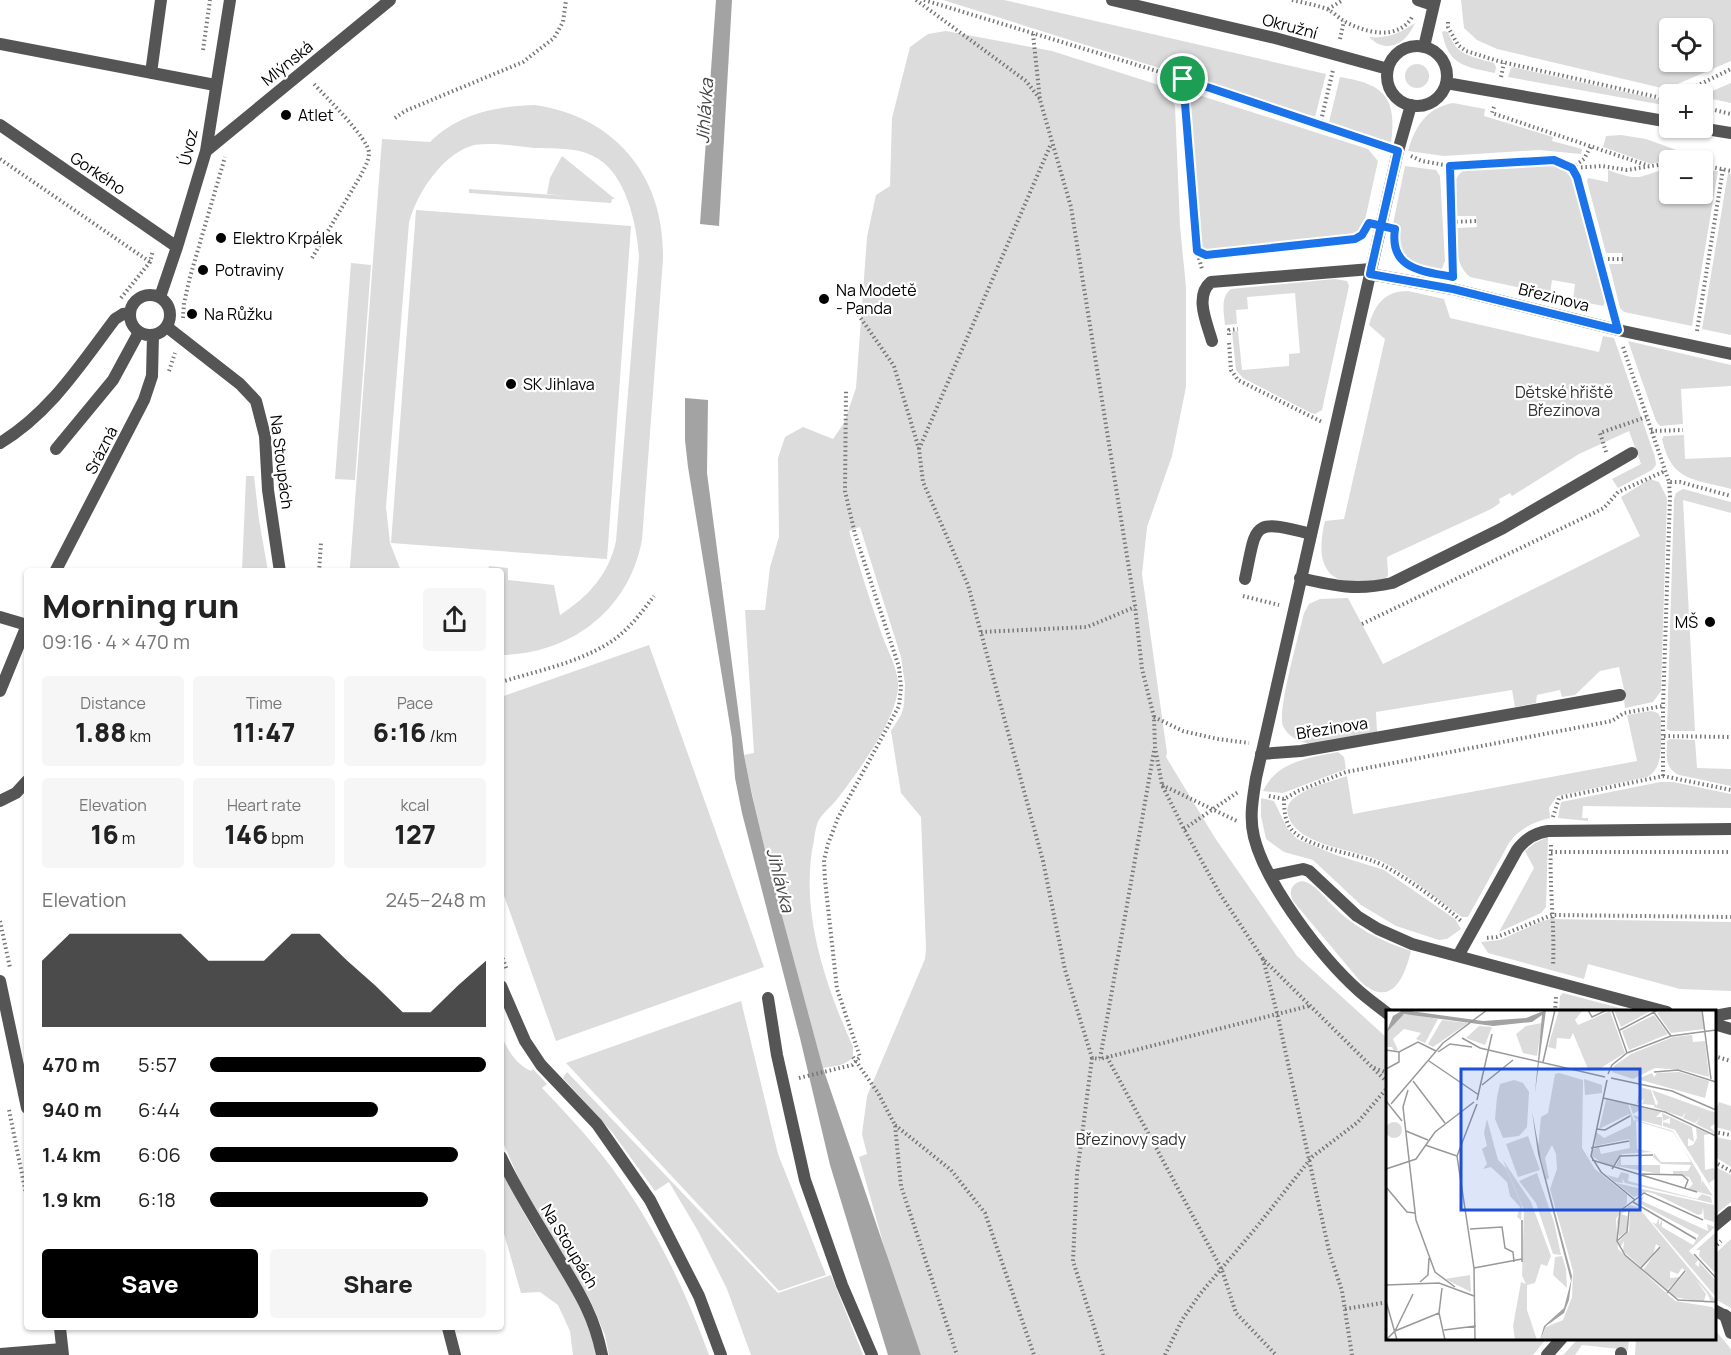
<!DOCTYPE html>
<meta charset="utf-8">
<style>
body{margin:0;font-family:Manrope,sans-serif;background:#f6f6f6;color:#222;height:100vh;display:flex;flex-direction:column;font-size:22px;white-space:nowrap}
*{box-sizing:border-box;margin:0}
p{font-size:20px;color:#767676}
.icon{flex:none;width:33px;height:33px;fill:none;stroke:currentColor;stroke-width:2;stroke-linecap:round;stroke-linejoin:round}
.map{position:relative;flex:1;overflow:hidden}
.side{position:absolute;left:24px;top:568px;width:480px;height:762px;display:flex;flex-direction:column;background:#fff;border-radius:6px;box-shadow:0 2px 4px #0004}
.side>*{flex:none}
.buttons{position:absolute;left:1659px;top:18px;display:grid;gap:12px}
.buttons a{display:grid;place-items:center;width:54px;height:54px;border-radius:6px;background:#fff;box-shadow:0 2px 4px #0004;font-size:30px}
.pin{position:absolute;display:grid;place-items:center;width:51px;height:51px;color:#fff;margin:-26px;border:3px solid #fff;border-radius:50%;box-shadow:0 2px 6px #0007}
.round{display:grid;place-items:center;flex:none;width:63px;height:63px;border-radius:6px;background:#f6f6f6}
.overview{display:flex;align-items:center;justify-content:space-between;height:102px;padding:0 18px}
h1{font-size:33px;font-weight:800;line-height:45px}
.figures{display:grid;grid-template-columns:repeat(3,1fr);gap:9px;height:102px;padding:6px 18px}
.figures div{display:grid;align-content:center;border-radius:6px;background:#f6f6f6;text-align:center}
.figures b{font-size:26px;font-weight:800}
.figures small{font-size:16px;font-weight:400}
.figures p{font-size:16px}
.chart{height:168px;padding:12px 18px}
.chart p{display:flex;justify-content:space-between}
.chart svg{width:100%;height:108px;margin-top:6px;fill:#000;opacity:.7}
.primary-button{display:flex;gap:12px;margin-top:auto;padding:12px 18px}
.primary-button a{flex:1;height:69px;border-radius:6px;background:#000;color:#fff;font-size:24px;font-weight:800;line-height:69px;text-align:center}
.primary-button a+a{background:#f6f6f6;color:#222}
ul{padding:0 18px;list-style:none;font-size:20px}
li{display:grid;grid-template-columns:96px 72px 1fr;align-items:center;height:45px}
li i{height:15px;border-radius:8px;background:#000}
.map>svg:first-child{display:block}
.green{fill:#dcdcdc;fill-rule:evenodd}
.water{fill:#a3a3a3}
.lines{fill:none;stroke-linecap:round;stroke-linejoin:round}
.path{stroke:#777;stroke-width:4;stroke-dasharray:1.5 3;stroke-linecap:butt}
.service{stroke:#555;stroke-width:12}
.minor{stroke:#555;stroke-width:12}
.tertiary{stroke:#555;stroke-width:12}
.route-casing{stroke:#fff;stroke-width:12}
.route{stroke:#1a73e8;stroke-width:8}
.poi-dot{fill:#000;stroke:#fff;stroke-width:2}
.labels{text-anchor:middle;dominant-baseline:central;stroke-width:4.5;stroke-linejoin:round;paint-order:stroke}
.street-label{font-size:16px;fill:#000;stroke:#fff}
.poi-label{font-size:16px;fill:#000;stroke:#fff;text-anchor:start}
.park-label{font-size:16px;fill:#333;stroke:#fff}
.water-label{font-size:18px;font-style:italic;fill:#444;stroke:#fff}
.inset-road{fill:none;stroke:#999;stroke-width:1.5}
.view{fill:#1d4ed8;fill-opacity:0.15;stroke:#1d4ed8;stroke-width:3}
.inset-edge{fill:none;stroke:#000;stroke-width:3}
</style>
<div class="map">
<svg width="1731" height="1355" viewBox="0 0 1731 1355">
<rect width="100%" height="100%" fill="#fff"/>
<!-- green -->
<path class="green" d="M943,0H1004L1326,74L1315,117Z
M1461,0H1731V61L1666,89L1497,49L1477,40L1464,28ZM1670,28H1702V62H1670Z
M1415,23C1406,44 1387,55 1369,37C1387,39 1400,33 1415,23Z
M946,31L1052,51L1165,87L1175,106L1180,226L1186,287V387L1172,456L1147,527L1142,574L1167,753L1166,757L1215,838L1297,956L1387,1038L1388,1338L1546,1339L1533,1355H921L896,1289L859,1157L867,1154L862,1134L867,1096L925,959L926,949L921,817L901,793L891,731L901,715L904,706L905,684L901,657L860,527L849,531C859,566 870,601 882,635C888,652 899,670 898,687C897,718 860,769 841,794C835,803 826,810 820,818C816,824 815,833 814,840C799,909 825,984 853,1047V1057C845,1066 834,1066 823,1068C795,964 765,861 744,755L754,753L745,610H765L770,567L779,537L778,458L785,437L803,427L833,439L844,423L856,388L867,237L876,195L890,186L892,118L910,47L928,34Z
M1444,31L1448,32C1457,57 1472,56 1494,63L1496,67L1495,73C1465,67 1448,65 1442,32Z
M1405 76a12 12 0 1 1 24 0a12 12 0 1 1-24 0Z
M1513,67L1669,102V106L1508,77L1511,68Z
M1340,77C1385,84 1397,98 1391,143L1329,122Z
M1731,83V103L1703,97V95Z
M1189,92L1368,149L1378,161L1363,229L1359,233L1347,238L1203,250L1199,246L1186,95Z
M1453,103L1485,109L1484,116L1553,137L1552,141L1582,149L1581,154L1539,150L1444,156L1408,151C1415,127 1426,108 1453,103Z
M535,105C616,117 665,177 663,259L642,540C629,610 571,654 501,655V572L488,571L489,566L508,568V580L554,585L560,615C588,597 609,574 616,541L639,257C637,225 626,171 593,156C576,147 553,149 534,148C515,146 493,142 474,145C443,153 416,194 409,223L386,507L390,543L401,571H372L371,569L350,568L382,139L430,142C458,114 496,106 535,105Z
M1621,135L1646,139L1707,161L1672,159L1651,164L1603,147L1606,136Z
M562,156L615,199H612L611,203L469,193V189L567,196L547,194L550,178Z
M1551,164L1564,169L1573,180L1605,302L1603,306L1573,300L1575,284L1552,280L1550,294L1470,277C1454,264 1458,246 1457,228L1477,227L1476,216H1456C1455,200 1448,178 1466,169Z
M1405,166L1436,170L1440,176L1445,261L1441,271C1411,266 1392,261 1398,225L1393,224Z
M1669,168L1670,194H1702L1703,170L1718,171L1692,326L1624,312L1620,308L1609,264H1622V253H1606L1587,181L1588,178L1608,182V170C1642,182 1636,177 1669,168Z
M1728,173L1731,174V335L1702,329Z
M416,210L631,226L607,559L391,543Z
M351,263L371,265L355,480L335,479Z
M1335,279L1347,281L1349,286L1322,410L1315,414L1311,413L1243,378L1236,370L1232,332L1238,331L1242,370L1289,366V354L1300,353L1295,293L1247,297L1248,309L1236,310L1237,324L1225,325C1224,313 1220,297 1231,289Z
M1408,291L1444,299L1450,318L1599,352L1603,336L1614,338L1655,457L1656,465L1652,470L1618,488L1612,479L1641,464L1629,431L1579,454L1512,496L1510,493L1499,499L1500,503L1491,509L1387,557L1388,575L1385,580C1373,581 1355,585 1343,581C1316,572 1320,542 1325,521L1344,519L1385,339L1369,325C1375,304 1385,291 1408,291Z
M1628,341L1731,365V386L1681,389L1683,424L1660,426L1656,421Z
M1684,435L1685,459L1731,457V489C1695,479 1671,482 1662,439L1664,436Z
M246,476H254L259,520L268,571H242Z
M1650,479L1659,482L1667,498L1661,691L1653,702L1625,708L1624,699L1626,698L1619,667L1600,671L1575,695L1562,697L1560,690L1537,695L1536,703L1515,707L1512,690L1376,712L1377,732L1309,744C1299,741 1288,737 1283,726C1277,710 1299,635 1304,613L1309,604L1320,599L1348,598L1383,664L1640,536L1621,497Z
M1683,489L1731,502V513L1683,500L1695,731H1670L1667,729L1674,499L1676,493Z
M649,645L764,967L556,1041L501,887V697Z
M1651,711L1658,713L1661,718C1660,736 1666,768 1647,777L1557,796L1549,808L1550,818C1533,822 1519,829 1509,843L1468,917H1462C1436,899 1411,876 1383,862C1357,849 1297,847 1288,815C1286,809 1288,803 1293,799C1307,787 1330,782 1347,776L1353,814L1637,761L1627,715Z
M1670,739L1695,740L1697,768L1731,769V786L1679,775C1664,768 1667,756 1667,741Z
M1338,752L1344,757L1346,769L1283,793L1263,791C1277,761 1309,758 1338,752Z
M1660,782H1673L1731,794V808L1583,806L1582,818H1588V821L1558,818L1561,802Z
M1261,798L1274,801L1287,828L1297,839L1336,855L1384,870L1455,919L1461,929L1447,939L1439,940L1396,926L1361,905L1313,860L1284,852L1266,839L1261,816Z
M1548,837L1546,907L1541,913L1499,932L1534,868L1525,851L1535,843Z
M1302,881C1314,883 1323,896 1331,904C1353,927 1380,941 1411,951C1404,980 1390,1009 1360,981L1293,901C1288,891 1292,883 1302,881Z
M1550,919L1731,922V991L1680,989L1588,964L1584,979L1488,953L1481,942L1500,940L1540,922Z
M1563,993L1627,1010L1559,1011L1560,996Z
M741,1001L778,1154L826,1275L779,1291L566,1063Z
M501,1035C508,1050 515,1064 531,1071L533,1069L547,1084L542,1088C561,1108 580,1128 598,1150C647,1211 682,1281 709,1355H609L605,1335L590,1300L522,1186L501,1138Z
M567,1072L778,1293L831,1275L863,1355H751L727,1289L698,1231L669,1182L655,1191L612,1132L563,1078Z
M1719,1102L1731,1106V1131L1715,1127V1106L1717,1107Z
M1715,1137L1731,1140V1167L1715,1157Z
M1714,1166L1731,1175V1202L1715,1215Z
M501,1168C513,1193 526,1218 541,1242C562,1276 593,1313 595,1355H573L570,1331L558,1305L540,1292L521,1293L501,1223Z
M1731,1239V1308L1715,1299L1714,1255Z
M1715,1330L1731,1349V1355H1635L1636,1339L1714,1338Z
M1578,1339H1629L1628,1350L1582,1345L1575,1355H1563Z"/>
<!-- water -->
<path class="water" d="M716,0H732L719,226L700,224Z
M685,398L708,400L707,473L744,755L752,795L771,875L823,1068L921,1355H888L830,1165L800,1038L742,813L735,778L732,738L688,467L685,440Z"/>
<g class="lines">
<!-- path -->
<path class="path" d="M916,0L1026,81L1040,99
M924,0L1183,79L1384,146
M1292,0C1304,3 1318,5 1329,10C1334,13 1339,18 1344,21C1365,33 1398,41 1412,17
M1328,9L1343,0
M1448,22V27L1458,45L1466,51L1498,61L1670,100
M1033,34L1040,100L1071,207L1135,606L1142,669L1154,717L1155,747L1162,785L1184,829L1220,894L1263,959L1388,1083
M1340,39L1344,21
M203,50L210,0
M1501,77L1504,63
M1183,79L1197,251L1202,269
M1680,94L1731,69
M1494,107L1492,113L1649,166
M1702,107L1731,114
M395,118L405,111L523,62L554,38L563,22L566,0
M1320,125L1333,70
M1411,156L1422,161L1450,166L1554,160L1572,168L1577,177L1612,311
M0,159L150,262
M1702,165L1731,171
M1450,166L1453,274
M1572,168L1602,166L1627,170L1670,163
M1572,168L1584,159L1591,146
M1452,222L1476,221
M1395,246L1400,258L1406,264
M1197,251L1206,255L1355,239L1363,233
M312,258L361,175C364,168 369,161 369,153C369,139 325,96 313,83
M1599,259H1623
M121,298L150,262L153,250
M853,307L894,366L919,449L923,482L968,585L1043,861L1065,970L1092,1058L1100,1059
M183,318L184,303L190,277L225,157
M1697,331L1723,169
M1229,335V330L1238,329
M1229,343L1231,370L1238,380L1322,422
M1623,347L1669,482H1680L1731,496
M169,371L175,353
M1651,431L1683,430
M919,449L1051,144
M1606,452L1600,433L1646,417
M319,572L321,543
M1243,596L1279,605
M1362,624L1604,508L1618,492L1665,471
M981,632L1087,627L1135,607
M501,682C537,671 577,663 609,643C628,631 641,613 654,596
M1154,717L1183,731L1218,739L1249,743
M1664,736L1731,737
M1154,751L1100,1059L1309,1006
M1663,776V706L1670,497L1669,482
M1162,785L1237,821
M1269,796L1284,799L1298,791L1346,772L1612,721L1624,713L1663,706
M1284,799C1284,811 1285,825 1295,833C1313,848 1351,853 1373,861C1394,868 1445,905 1461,921
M1553,817L1559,798L1663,776L1731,790
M1184,829L1238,792
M1551,845C1549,885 1555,926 1553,966
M1551,852H1731
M0,921L10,968
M1487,938L1497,937L1552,915L1731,917
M501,954L507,970
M1263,959L1277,1013L1329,1251L1342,1291L1352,1355
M1555,1012L1556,997
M1714,1056L1731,1061
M853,1057L878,1093L895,1125L901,1186L957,1355
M1107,1057L1222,1270L1236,1313L1276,1355
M1092,1058L1077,1174L1073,1261L1103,1355
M1374,1068L1388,1073
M799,1078L852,1065L860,1057L837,989L825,880L824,860L828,844L838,818L899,706L901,687L899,667L855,534L845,491L846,391
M9,1110L27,1199
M895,1125L951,1170L985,1213L1034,1355
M1714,1132L1731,1135
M1714,1162L1731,1171
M1714,1248L1721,1241
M1345,1309L1388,1302
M1165,1355L1182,1320L1200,1294L1255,1229L1312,1157L1358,1122L1388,1087"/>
<!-- service -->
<path class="service" d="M1418,0L1433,5
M0,44L215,85
M151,73L161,0
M167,327L240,384L256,401L265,436L268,490L280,572
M1212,341C1207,323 1194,296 1211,282L1371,269
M56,449L113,380L139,332
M1245,579C1257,524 1250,518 1311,534
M0,617L27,625
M0,801L16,793L27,781
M501,986L525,1041L541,1065L597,1124L650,1200L699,1296L721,1355
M768,998L777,1055L805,1180L842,1285L872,1355
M501,1157C517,1191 537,1222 556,1254C577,1289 594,1314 602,1355
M1725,1315L1731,1333
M448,1328L455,1355
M0,1354L62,1349"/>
<!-- minor -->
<path class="minor" d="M1424,47L1435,0
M0,125L177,247
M206,151L390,0
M1370,274L1453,289L1618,330L1731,354
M130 315a20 20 0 1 1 40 0a20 20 0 1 1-40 0Z
M160,297L177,247L206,151L230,0
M0,443C50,413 81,364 115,319L123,314L130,313
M55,572L144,400L152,376L153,335
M1300,578C1335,586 1357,591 1392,583L1503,528L1632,453
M0,691L27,625
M1261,754L1301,751L1620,695
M1270,876L1303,869L1309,871L1357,916L1378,929L1412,944L1667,1012
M1458,956L1517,850C1525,839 1534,833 1548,831L1731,829
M0,981L27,1108
M1388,1014C1378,1006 1368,999 1359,991C1322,958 1266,885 1254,837C1249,817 1253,798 1256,778L1398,151L1411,105
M1714,1016L1731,1013
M1714,1024L1731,1029
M1714,1226L1731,1212
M1714,1310L1731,1319
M60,1328L63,1355
M1547,1355L1562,1338
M1621,1355V1353"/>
<!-- tertiary -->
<path class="tertiary" d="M1112,0L1275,38L1388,69
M1387 76a30 30 0 1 1 60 0a30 30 0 1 1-60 0Z
M1446,83L1670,122
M1700,128L1731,133"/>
</g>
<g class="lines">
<defs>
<path id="route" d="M1183,79L1398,151L1371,269L1370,274L1453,289L1618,330L1577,177L1572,168L1554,160L1450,166L1453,277C1423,271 1389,270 1395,229L1369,223L1362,235L1355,239L1206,255L1197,251L1183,79"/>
</defs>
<!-- route casing -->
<use href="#route" class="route-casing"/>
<!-- route -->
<use href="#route" class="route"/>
</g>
<!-- markers -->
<g class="poi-dot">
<circle cx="286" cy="115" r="6"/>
<circle cx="221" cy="238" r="6"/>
<circle cx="203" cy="270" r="6"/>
<circle cx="824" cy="299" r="6"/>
<circle cx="192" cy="314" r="6"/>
<circle cx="511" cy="384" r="6"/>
<circle cx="1710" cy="622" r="6"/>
</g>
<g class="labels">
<!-- street labels -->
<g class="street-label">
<text transform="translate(1290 26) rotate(15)">Okružní</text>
<text transform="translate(287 63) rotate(-39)">Mlýnská</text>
<text transform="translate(188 147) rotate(-78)">Úvoz</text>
<text transform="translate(98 173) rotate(34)">Gorkého</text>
<text transform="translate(1554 297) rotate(14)">Březinova</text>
<text transform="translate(101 450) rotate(-63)">Srázná</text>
<text transform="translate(282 462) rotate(83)">Na Stoupách</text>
<text transform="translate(1332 728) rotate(-9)">Březinova</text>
<text transform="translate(570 1246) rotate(59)">Na Stoupách</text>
</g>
<!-- poi labels -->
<g class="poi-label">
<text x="298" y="115">Atlet</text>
<text x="233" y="238">Elektro Krpálek</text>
<text x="215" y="270">Potraviny</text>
<text x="836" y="290">Na Modetě<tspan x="836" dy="18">- Panda</tspan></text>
<text x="204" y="314">Na Růžku</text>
<text x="523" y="384">SK Jihlava</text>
<text x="1698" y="622" text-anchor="end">MŠ</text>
</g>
<!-- park labels -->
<g class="park-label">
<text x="1564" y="392">Dětské hřiště<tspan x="1564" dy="18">Březinova</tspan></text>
<text x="1131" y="1139">Březinovy sady</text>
</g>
<!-- water labels -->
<g class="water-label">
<text transform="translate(704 111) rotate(-86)">Jihlávka</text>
<text transform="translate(781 880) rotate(76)">Jihlávka</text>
</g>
</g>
<!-- overview -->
<g transform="translate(1386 1010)">
<rect width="330" height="330" fill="#fff"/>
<path d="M173,0H197L189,10L192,15L224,1L239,43L213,59H202L187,23L184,29L171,28L170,39L162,37ZM228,0H264L265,1L235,17ZM276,0H315L319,19L285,23L271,3ZM15,5L23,4L52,9L39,33L30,29L35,23L18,19L7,29L12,40L8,41L6,37H0V23ZM268,5L282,24L243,40L236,21ZM56,10L82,13L47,37L42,34ZM156,13L151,46L137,43L130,24L140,16ZM93,16L106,17L99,35L80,28ZM306,25L307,32L319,31L323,67L297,60L269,58L247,69L226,62L228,56L245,44L287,27ZM293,62L323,71L319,88L251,69L266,63L268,67L271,63ZM173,63L197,70L196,138L209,159L241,185V193L230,209L232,239L289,291L326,297L330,301V330H154L160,317L177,310L186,287L187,261L164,179L171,159L170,144L166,135L159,148L163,168L160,170L152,138L155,107L162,103L169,64ZM198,69L216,75V83L199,85ZM128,70L137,73L143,82L141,117L133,126L117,128L109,109L111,87L114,74ZM254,77L265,80L270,96L272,93L266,80L330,103V113L324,117L330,124L310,114L314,108L309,113L297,108L300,102L296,107L268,97V95L256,94L258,89L251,94ZM220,90L242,94L248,111L250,110L287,121L296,135L287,122L250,111L251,139L266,142L236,144L226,156L219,155L206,146V140L213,137L215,144L244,138L243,129L209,136L210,122L218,128L245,115V108L243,104L213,119ZM244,95L275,102L270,107H276V116L249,109L247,105L255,107L254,100L247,104ZM276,103L306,117L308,132L302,128V136L307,135L311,128L310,118L324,124L318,125L319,160L327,158L330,161V168L323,173L330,185L289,120L277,116V112L284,114V108L277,111ZM101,109L112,150L120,158L136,196L135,210L131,207L134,197L124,186L121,172L105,157L97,159L101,154L96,139L101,136L98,123ZM0 120a8 8 0 1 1 16 0a8 8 0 1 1-16 0ZM142,126L154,160L132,167L120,134ZM296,136L315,167L316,177V170L327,186L302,179L307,174L303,167L287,164V161H302L305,155L275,154L267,147L268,143L275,152H305ZM235,146V155H274V164L230,156ZM117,150L145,192L165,246L161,256L155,254L149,273L141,275V300L151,330H129L127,316L135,272L140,274L136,265L138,200ZM235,162L243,164L242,171L311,189L316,184L325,187L326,193L239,173L236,168L237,173L229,172L221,165L232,168ZM151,163L168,212L175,245L167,244L150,193L133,171ZM230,173L328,195V216V212L318,209L317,197L316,204L312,205L269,184L261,182L248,187ZM258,186L256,191L322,221L321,214L329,217L303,241L312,250L309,254L313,257V252L330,271V287L266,212L270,214L273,208V215L276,210V217L307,235L313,225L251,192ZM244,195L252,197L330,291L325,292L321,283L310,270L320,284L318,291L323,293L288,287L283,282L300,262L296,258L292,264L284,261V268L294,267L281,280L257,260L274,237L270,234L267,245L255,257L237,241L238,231L234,238L232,232L243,221L244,199L235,204L241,206V221L233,227L231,211L235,202ZM329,223L330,227V264L313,246L314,240H310ZM176,246L180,259L181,278L167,265L169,247ZM84,265L85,282L59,269Z" fill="#dcdcdc"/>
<path d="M17,0L97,11L140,8L160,0L149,83L156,5L146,12L107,16L18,4L0,23L7,6ZM146,101L155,150L186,266L183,290L178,303L160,316L154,330L158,316L178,298L185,271L152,144Z" fill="#a3a3a3"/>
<path class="inset-road" d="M202,0L206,7L221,0M226,0L241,43M316,0L325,69M267,1L285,26M234,20L272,0M76,28L94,38L219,67M0,40L13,42L32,32L50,41M52,42L64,34L86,37M43,51L93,85M157,52L169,0M0,59L13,52V42M268,62L292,60L330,72M222,64L226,55L241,43L285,26L330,20M225,68L286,81L330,100M221,70L205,146L215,162L249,190M27,71L59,113M96,75L127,50M22,80L17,97L30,210L49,262L69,277M217,88L279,102L330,126M91,90L106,24M0,91L16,111M5,94L57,33L101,0M210,119L219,120L244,106M20,121L42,130M330,130V149M39,135L71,146M205,138L243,131M206,150L311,182M0,159L30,149L49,122L88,92M226,159L234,146L267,145M256,164L296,165L302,170L299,178M0,177L21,202L29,203M247,192L310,229M136,210V252M317,210L258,183L234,201L231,231L239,245L292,290L330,292M84,219L116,217L119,238L127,242L128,252M231,231L241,222L243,200M308,244L330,268M88,258L136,249M254,259L274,237M34,272L42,265L43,248M0,275L53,273L88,286M56,278L53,303L59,330M281,283L299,261M0,291L11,330M58,320L90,316M9,321L27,284M0,330L9,321L53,303M89,330L88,258L71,146L91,94"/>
<path class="view" d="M75,59H254V200H75Z"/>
<rect width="330" height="330" class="inset-edge"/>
</g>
</svg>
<div class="buttons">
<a><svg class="icon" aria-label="locate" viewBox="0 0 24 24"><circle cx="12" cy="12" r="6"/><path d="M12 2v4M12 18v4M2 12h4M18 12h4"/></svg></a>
<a>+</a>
<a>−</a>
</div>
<div class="pin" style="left:1183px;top:79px;background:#1e9e55"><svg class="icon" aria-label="arrive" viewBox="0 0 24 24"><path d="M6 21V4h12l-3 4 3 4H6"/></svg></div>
<section class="side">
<div class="overview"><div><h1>Morning run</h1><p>09:16 · 4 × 470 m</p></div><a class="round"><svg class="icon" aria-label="share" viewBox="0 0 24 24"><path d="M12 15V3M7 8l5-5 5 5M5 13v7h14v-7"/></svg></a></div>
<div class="figures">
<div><p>Distance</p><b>1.88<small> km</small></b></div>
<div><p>Time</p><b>11:47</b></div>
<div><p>Pace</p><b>6:16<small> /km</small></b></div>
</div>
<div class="figures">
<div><p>Elevation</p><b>16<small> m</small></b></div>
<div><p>Heart rate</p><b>146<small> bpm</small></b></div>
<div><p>kcal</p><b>127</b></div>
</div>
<div class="chart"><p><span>Elevation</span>245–248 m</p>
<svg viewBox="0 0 160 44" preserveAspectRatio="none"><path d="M0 44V17L10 6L20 6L30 6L40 6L50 6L60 17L70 17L80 17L90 6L100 6L110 17L120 27L130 38L140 38L150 27L160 17V44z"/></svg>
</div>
<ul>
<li><b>470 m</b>5:57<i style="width:100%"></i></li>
<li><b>940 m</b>6:44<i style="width:61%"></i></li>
<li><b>1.4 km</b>6:06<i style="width:90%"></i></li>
<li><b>1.9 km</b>6:18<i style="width:79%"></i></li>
</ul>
<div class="primary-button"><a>Save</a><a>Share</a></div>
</section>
</div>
